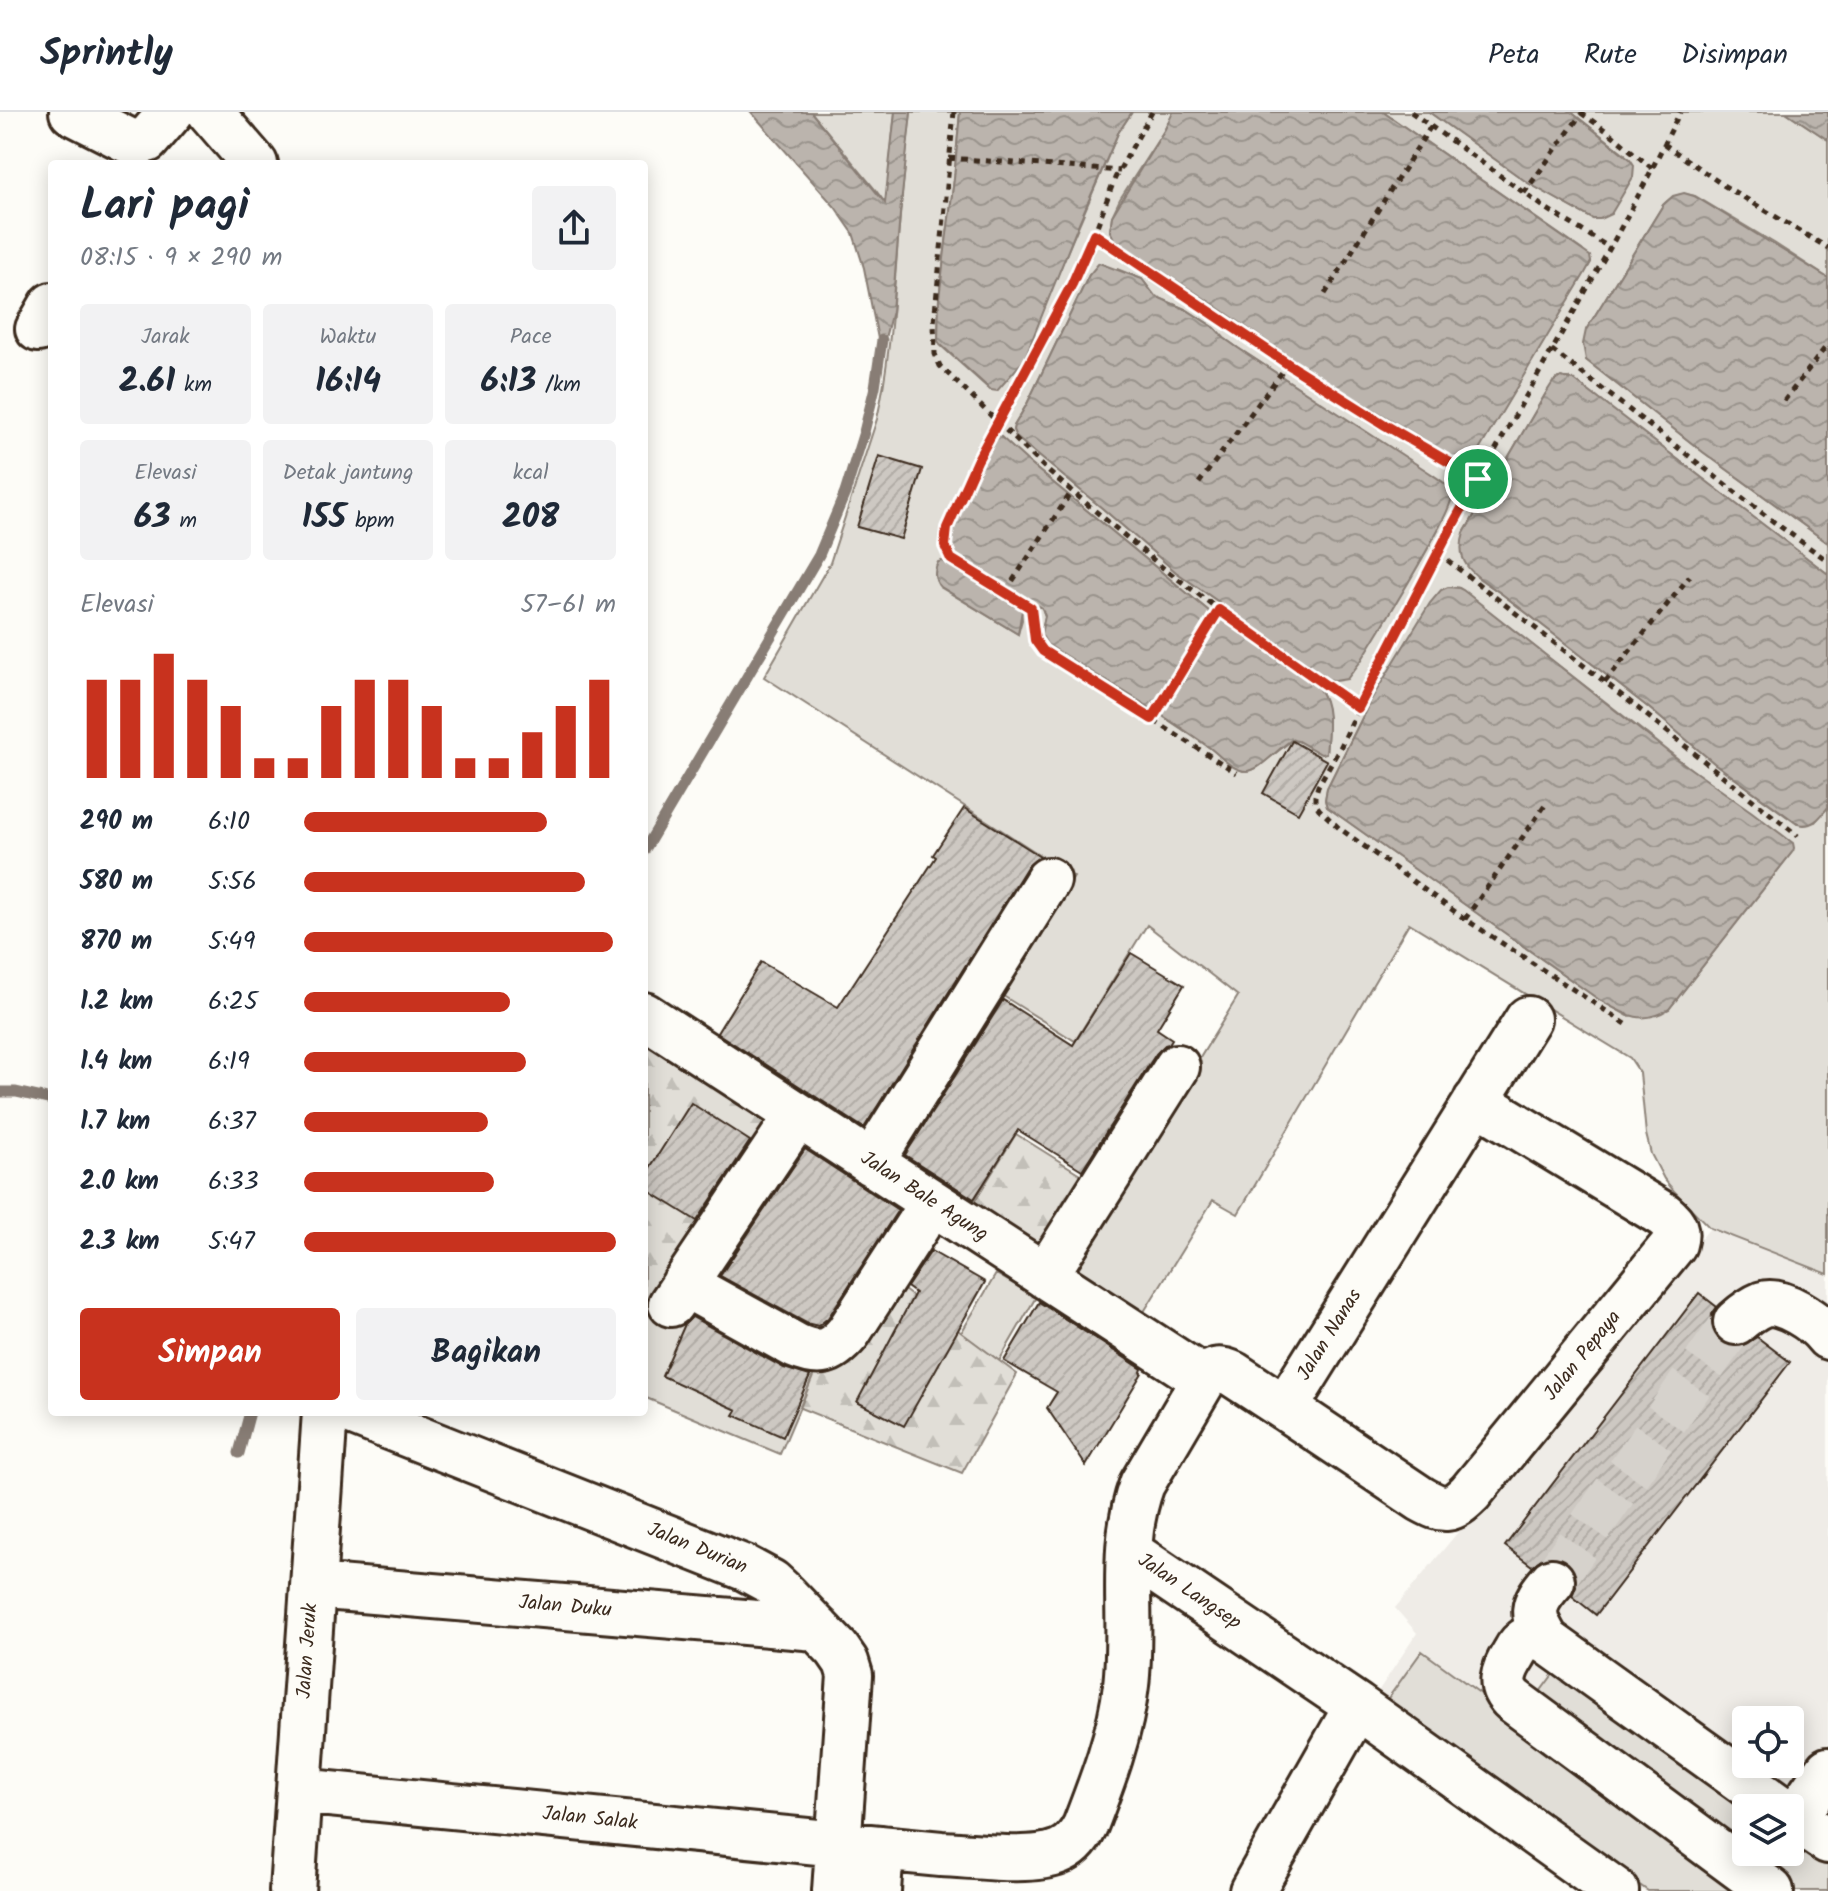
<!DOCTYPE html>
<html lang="id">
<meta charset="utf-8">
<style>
body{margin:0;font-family:Kalam,sans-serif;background:#f2f2f3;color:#1f2937;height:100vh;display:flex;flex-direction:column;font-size:30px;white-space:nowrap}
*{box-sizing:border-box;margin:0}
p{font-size:26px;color:#747a83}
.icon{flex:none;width:44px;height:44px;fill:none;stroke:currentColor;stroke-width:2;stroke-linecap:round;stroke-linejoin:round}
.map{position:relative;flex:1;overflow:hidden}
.side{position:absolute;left:48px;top:48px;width:600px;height:1256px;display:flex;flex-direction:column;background:#fff;border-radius:8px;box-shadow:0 4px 20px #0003}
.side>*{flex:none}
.tools{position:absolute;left:1732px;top:1594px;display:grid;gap:16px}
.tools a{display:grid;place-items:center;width:72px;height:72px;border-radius:8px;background:#fff;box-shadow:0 4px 20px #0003;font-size:40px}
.pin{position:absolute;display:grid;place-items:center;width:68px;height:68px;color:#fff;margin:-34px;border:4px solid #fff;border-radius:50%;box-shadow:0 2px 8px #0007}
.round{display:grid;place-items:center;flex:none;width:84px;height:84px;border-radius:8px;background:#f2f2f3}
.summary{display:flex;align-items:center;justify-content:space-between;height:136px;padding:0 32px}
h1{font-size:44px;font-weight:600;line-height:60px}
.stats{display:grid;grid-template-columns:repeat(3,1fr);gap:12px;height:136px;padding:8px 32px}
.stats div{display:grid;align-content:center;border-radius:8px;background:#f2f2f3;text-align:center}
.stats b{font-size:34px;font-weight:600}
.stats small{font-size:22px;font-weight:400}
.stats p{font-size:22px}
.chart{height:224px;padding:16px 32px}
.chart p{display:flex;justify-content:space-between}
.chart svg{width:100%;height:144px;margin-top:8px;stroke:#c8321e;stroke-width:6}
.primary-button{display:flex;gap:16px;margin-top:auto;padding:16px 32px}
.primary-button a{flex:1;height:92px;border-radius:8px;background:#c8321e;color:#fff;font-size:32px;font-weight:600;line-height:92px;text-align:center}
.primary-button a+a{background:#f2f2f3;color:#1f2937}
ul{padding:0 32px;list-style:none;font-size:26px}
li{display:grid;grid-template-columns:128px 96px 1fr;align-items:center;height:60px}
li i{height:20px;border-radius:10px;background:#c8321e}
header{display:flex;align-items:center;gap:48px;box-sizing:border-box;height:112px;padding:0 40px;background:#fff;border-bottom:2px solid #e0e1e3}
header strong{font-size:38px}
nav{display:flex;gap:44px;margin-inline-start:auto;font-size:28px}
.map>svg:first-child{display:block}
.built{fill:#efece7;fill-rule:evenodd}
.grass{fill:#e1ded7;stroke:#8e847a;stroke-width:2;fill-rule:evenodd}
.forest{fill:url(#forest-firs);stroke:#8e847a;stroke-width:2}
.water{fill:url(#water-waves);stroke:#887d74;stroke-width:2}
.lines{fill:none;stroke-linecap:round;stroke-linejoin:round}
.stream{stroke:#887d74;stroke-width:11}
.building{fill:url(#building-hatch);stroke:#3b2a1e;stroke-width:2}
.minor-tunnel{stroke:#d6d2cc;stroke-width:44;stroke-dasharray:44 22;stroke-linecap:butt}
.minor-casing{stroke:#3b2a1e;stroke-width:50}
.path{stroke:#3b2a1e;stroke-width:5;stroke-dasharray:6 6;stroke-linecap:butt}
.minor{stroke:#fdfcf7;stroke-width:44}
.route-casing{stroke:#fff;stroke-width:16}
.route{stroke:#c8321e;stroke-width:10}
.labels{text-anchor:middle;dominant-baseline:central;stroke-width:6;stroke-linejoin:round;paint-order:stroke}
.street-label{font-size:20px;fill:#3b2a1e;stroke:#fdfcf7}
</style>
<header>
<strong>Sprintly</strong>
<nav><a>Peta</a><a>Rute</a><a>Disimpan</a></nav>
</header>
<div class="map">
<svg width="1828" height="1779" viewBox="0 0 1828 1779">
<defs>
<pattern id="forest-firs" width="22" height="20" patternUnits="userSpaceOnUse" patternTransform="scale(2)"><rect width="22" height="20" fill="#e1ded7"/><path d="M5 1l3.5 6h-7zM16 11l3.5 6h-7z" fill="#c2bfb8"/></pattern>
<pattern id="water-waves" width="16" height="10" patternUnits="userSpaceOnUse" patternTransform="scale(2)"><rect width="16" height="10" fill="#bbb4ad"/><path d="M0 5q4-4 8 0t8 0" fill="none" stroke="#99938c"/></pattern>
<pattern id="building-hatch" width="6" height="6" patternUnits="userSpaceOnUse" patternTransform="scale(2)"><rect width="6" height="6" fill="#cdc8c2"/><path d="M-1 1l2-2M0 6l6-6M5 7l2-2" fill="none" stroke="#b1aca6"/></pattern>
</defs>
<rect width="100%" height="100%" fill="#fdfcf7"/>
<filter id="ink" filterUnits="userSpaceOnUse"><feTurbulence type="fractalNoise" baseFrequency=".0125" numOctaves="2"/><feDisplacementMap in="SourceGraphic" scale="16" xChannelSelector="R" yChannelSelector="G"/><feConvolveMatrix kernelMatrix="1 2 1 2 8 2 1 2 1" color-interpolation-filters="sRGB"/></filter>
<g filter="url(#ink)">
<!-- built -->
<path class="built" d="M1710,1116L1828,1162V1779H1643L1375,1584L1417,1521L1395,1496ZM1746,1608H1790V1652H1746ZM1746,1696H1790V1740H1746Z"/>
<!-- grass -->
<path class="grass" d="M811,0H895L886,92L874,76Z
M911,0H960L954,67L939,186L938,229L940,233L990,278L1024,248L1049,183L1118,21L1132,0H1173L1165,17L1120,87L1112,104L1110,119L1115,129L1213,192L1314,262L1460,347L1477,341L1591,150L1582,138L1383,0H1429L1528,71L1593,107L1625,42L1571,0H1786L1828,28V166L1774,131L1695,84C1680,80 1673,83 1663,93L1586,218V248L1703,340L1828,431V462C1741,397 1656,329 1568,266H1558L1546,281L1464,421L1477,465L1502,482L1649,596L1714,651L1797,712L1815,710L1828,695V1162L1710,1116L1674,1079L1664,1067L1651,1042L1646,1022L1640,961L1630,946L1409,811L1238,1102L1213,1088L1142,1203L1069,1159L1238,884L1147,813L1075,929L1000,882L1074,765L764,565L830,451L877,307C890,249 893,189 898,129C901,86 906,43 911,0ZM1117,157L1142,167L1155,184L1187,198L1215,216L1224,226L1238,236L1342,305L1329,567L1176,460L1102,396L1016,325L1013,318L1014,314L1027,292L1089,163ZM1033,354L1210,500L1318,576C1331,593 1328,621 1326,641L1321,642L1298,629L1292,628L1258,655L1252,658L1243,659L1231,653L1210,636L1155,599L1077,552L1041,522L1045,504L1042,496L960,447ZM942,449L1021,496L1022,508L1018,522L940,475C934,468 934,461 937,452ZM1455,475L1459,476L1657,630L1793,739L1669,897L1628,904L1598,887L1327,695L1325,688L1327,676L1372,586Z
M996,1162L1036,1185L999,1249L961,1221Z
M658,1186L816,1257L780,1342L644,1285V1207Z
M1422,1539L1752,1779H1648L1386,1589Z
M1560,1553L1746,1696V1740H1790V1719L1828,1746V1779H1791L1531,1592Z"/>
<!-- forest -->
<path class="forest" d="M644,917L778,1004L644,1207Z
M1016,1022L1088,1067L1042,1139L971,1095Z
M900,1175L1017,1262L962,1361L800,1296L816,1257C828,1258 838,1259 847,1252Z"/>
<!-- water -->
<path class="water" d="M751,0H811L885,91L895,0H911L900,102L892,199L881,242L864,156L853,121L835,95Z
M960,0H1132L1118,21L1079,111L1024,248L997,279L991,278L940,232L938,229L939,186L954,67Z
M1173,0H1383L1590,144L1591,150L1585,161L1475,345L1465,348L1452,344L1314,262L1213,192L1115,129L1110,119L1112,104L1165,17Z
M1429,0H1571L1630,47L1634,53L1633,65L1617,92L1611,102L1600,107H1593L1528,71Z
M1786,0H1828V28Z
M1684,81L1694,84L1709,93L1828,166V431L1703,340L1586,248L1583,232L1586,218L1663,93L1673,84Z
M1099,151L1142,167L1155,184L1187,198L1215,216L1224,226L1238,236L1430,361C1438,367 1450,373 1452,382C1456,397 1374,527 1361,549L1347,567L1335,569L1329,567L1176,460L1102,396L1016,325L1013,318L1014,314L1027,292L1089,163Z
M1561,265L1574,268L1828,462V695C1820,706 1812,716 1798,712L1714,651L1649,596L1502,482C1478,465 1453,454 1464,421L1546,281L1553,270Z
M999,323L1033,354L1210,500L1318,576C1332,593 1328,620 1326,641L1321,642L1298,629L1292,628C1279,635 1260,659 1247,659C1232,659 1221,644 1210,636C1158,598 1101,567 1047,532L1041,522L1045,504L1042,496L955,443L951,434L952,421L994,326Z
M942,449L1020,496L1022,498L1018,522L941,475C933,468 934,459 938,450Z
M1448,475L1459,476L1463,478L1677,647L1752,700L1793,731L1794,736L1793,739L1669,897C1641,915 1623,901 1598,887L1327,695L1325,688L1327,676L1372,586L1430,491L1441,478Z"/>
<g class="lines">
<!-- stream -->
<path class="stream" d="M644,739L819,443L845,381L864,320L875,275L882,228
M0,980H16L52,988
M239,1341L250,1300"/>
</g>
<!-- building -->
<path class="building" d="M879,344L922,357L901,427L857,415Z
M1292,629L1327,649L1298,701L1263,681Z
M964,696L1040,744L1027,755L864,1016L717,921L761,850L838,895L936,745L933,743Z
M1131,841L1184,873L1157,917L1172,927L1169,932L1165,933L1156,942L1082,1058L1018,1018L974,1087L905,1043L1003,888L1073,933Z
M691,991L750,1029L697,1109L644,1076V1065Z
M805,1037L898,1098L828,1206L818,1214L806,1211L720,1164Z
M931,1139L985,1170L904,1314L857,1290L915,1181L907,1175Z
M1699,1181L1717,1195L1712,1202L1711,1214L1718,1227L1728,1234L1740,1235L1757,1225L1790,1250L1596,1503L1572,1484L1576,1474V1461L1567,1449L1557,1445H1544L1532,1454L1505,1434Z
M1039,1190L1142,1257L1141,1260L1142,1261L1086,1354L1047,1296L1057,1280L1004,1249Z
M692,1205L784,1256L810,1264L783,1325L734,1303L737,1298L662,1264L685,1212Z"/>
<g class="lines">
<!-- minor-tunnel -->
<path class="minor-tunnel" d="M1552,1469L1728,1219L1736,1210"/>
<defs>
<path id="minor" d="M72,0L133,31L147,28L171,0
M210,0L255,52
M38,217L52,193
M644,903L1204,1267
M871,1051L1048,768
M1045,1164L1177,955
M684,1172L796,1234C820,1244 831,1241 848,1221L932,1091
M671,1192L798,1003
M1736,1210C1744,1203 1753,1196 1763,1192C1782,1186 1817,1210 1828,1225
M1285,1296L1421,1387C1444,1400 1451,1400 1470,1381L1674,1132C1678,1118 1675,1112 1664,1103L1476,989
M351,1300L745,1456L771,1470L784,1482L837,1537L846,1550L850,1563L835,1779
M1129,1440L1357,1594L1616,1779
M313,1474L817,1516
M1547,1529C1530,1502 1531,1493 1552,1469
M299,1679L941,1742C972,1743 1031,1752 1059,1740C1072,1735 1079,1726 1085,1714C1102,1670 1121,1621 1126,1573C1134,1506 1118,1437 1142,1372L1204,1267C1213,1257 1221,1256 1233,1262L1285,1296L1528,907
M1790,1703L1828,1729
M1794,1706L1828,1658
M292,1779L325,1300
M878,1779L881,1736
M1252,1779L1357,1594
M1771,1779L1514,1589C1497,1574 1503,1559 1514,1542C1517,1536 1521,1530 1527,1527C1534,1524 1541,1527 1547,1529L1780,1696"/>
</defs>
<!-- minor casing -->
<use href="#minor" class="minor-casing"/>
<!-- path -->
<path class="path" d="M954,0L934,211L935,242L940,254L1049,360L1162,455L1254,524L1358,596
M1152,0L1115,66L1090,133L1072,172L992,321L947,416L945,434L951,447L1031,496L1035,528L1043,539L1237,661
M1411,0L1544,95L1610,136
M1581,1L1611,22L1653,57
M1664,32L1723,73L1828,136
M949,46L1120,59
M1524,81L1582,1
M1094,122L1288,252L1385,313L1478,367
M1325,182L1431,14
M1552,238L1774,410L1828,449
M1784,289L1828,232
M1199,371L1288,252
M1438,441L1605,570L1798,724
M1006,479L1072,379
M1605,570L1690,464
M1152,607L1219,498
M1465,807L1546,692
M1626,912L1465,807L1339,716L1319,697L1315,691V684L1318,674L1341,634L1373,564L1450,418L1610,136L1646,69L1680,0"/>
<!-- minor -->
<use href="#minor" class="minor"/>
</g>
</g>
<g class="lines" filter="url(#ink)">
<defs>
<path id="route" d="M1094,122L1288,252L1385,313L1478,367L1450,418L1358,596L1219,498L1152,607L1043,539L1035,528L1031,496L951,447L945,434L947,416L977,349L1072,172Z"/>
</defs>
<!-- route casing -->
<use href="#route" class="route-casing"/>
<!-- route -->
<use href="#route" class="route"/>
</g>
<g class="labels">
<!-- street labels -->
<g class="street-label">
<text transform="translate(924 1085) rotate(33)">Jalan Bale Agung</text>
<text transform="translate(1330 1223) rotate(-58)">Jalan Nanas</text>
<text transform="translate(1583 1244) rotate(-51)">Jalan Pepaya</text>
<text transform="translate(697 1437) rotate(22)">Jalan Durian</text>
<text transform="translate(1189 1480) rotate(34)">Jalan Langsep</text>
<text transform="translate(565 1495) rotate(5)">Jalan Duku</text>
<text transform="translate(308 1539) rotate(-86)">Jalan Jeruk</text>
<text transform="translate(590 1707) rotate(6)">Jalan Salak</text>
</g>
</g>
</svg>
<div class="tools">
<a><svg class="icon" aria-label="locate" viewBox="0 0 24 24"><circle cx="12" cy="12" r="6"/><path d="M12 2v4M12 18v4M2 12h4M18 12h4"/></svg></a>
<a><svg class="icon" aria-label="layers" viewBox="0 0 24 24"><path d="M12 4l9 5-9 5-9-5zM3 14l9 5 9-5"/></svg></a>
</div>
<div class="pin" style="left:1478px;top:367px;background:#1e9e55"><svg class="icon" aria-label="arrive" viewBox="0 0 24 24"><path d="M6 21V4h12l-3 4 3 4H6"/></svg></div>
<section class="side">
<div class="summary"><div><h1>Lari pagi</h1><p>08:15 · 9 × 290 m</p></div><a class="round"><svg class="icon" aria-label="share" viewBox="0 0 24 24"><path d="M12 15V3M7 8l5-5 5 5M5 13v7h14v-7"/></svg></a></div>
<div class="stats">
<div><p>Jarak</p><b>2.61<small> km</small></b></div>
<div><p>Waktu</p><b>16:14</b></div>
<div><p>Pace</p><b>6:13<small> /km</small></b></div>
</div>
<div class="stats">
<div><p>Elevasi</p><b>63<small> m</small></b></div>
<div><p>Detak jantung</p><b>155<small> bpm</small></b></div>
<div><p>kcal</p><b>208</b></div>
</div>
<div class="chart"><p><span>Elevasi</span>57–61 m</p>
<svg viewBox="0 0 160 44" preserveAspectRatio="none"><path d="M5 44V14M15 44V14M25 44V6M35 44V14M45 44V22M55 44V38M65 44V38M75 44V22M85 44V14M95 44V14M105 44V22M115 44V38M125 44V38M135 44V30M145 44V22M155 44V14"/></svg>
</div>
<ul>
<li><b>290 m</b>6:10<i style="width:78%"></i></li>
<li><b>580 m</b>5:56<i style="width:90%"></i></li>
<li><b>870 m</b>5:49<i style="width:99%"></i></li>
<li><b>1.2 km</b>6:25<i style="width:66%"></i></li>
<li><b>1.4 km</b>6:19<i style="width:71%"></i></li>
<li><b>1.7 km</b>6:37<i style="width:59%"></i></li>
<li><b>2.0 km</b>6:33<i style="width:61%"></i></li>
<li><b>2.3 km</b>5:47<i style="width:100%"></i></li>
</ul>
<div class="primary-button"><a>Simpan</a><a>Bagikan</a></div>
</section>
</div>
